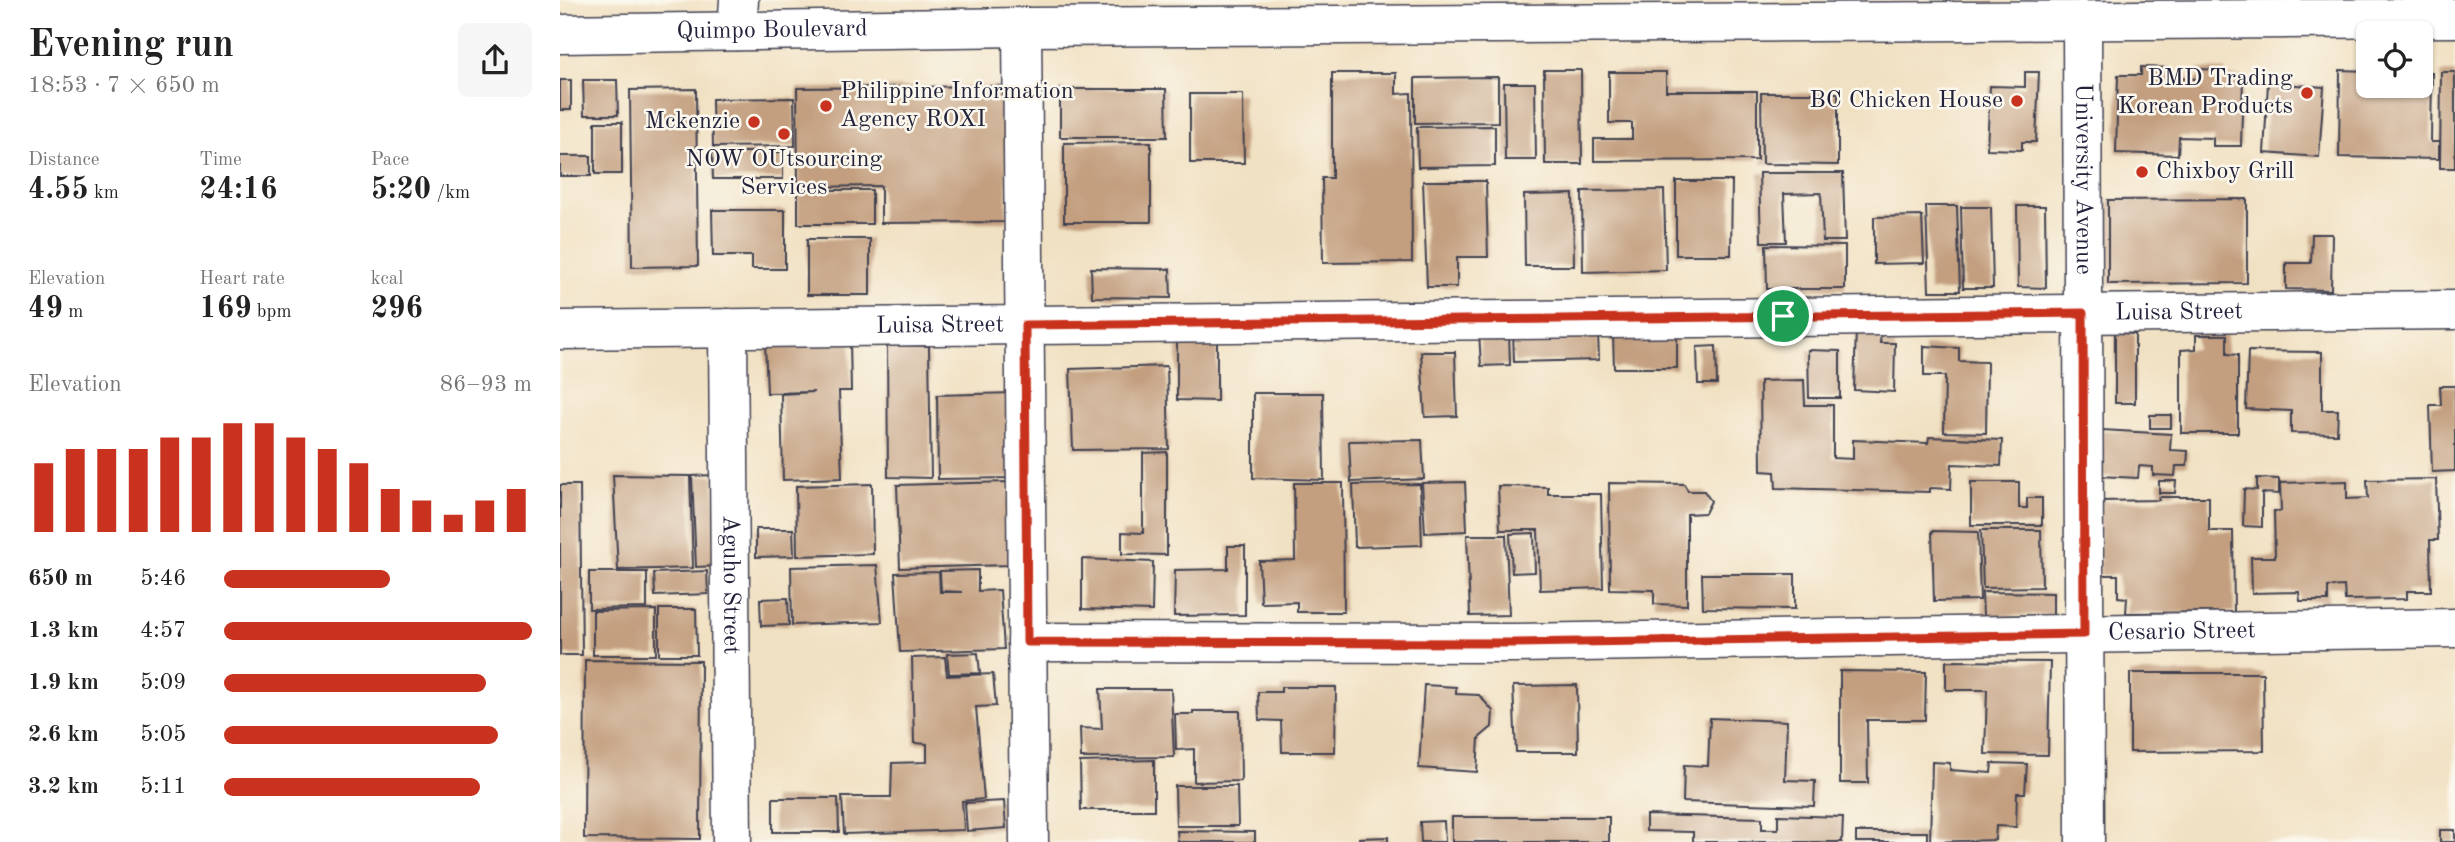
<!DOCTYPE html>
<meta charset="utf-8">
<style>
body{margin:0;font-family:"Old Standard TT",serif;background:#f6f6f6;color:#222;height:100vh;display:flex;flex-direction:column;font-size:26px;white-space:nowrap}
*{box-sizing:border-box;margin:0}
p{font-size:23px;color:#767676}
.icon{flex:none;width:38px;height:38px;fill:none;stroke:currentColor;stroke-width:2;stroke-linecap:round;stroke-linejoin:round}
.map{position:relative;flex:1;overflow:hidden}
.sheet{display:flex;flex-direction:column;background:#fff;width:560px}
.sheet>*{flex:none}
.fabs{position:absolute;left:1796px;top:21px;display:grid;gap:14px}
.fabs a{display:grid;place-items:center;width:77px;height:77px;border-radius:10px;background:#fff;box-shadow:0 2px 5px #0004;font-size:35px}
.pin{position:absolute;display:grid;place-items:center;width:60px;height:60px;color:#fff;margin:-30px;border:4px solid #fff;border-radius:50%;box-shadow:0 2px 7px #0007}
.round{display:grid;place-items:center;flex:none;width:74px;height:74px;border-radius:10px;background:#f6f6f6}
.head{display:flex;align-items:center;justify-content:space-between;height:119px;padding:0 28px}
h1{font-size:38px;font-weight:700;line-height:52px}
.figures{display:grid;grid-template-columns:repeat(3,1fr);gap:10px;height:119px;padding:7px 28px}
.figures div{display:grid;align-content:center}
.figures b{font-size:30px;font-weight:700}
.figures small{font-size:19px;font-weight:400}
.figures p{font-size:19px}
.chart{height:196px;padding:14px 28px}
.chart p{display:flex;justify-content:space-between}
.chart svg{width:100%;height:126px;margin-top:7px;stroke:#c8321e;stroke-width:6}
ul{padding:0 28px;list-style:none;font-size:23px}
li{display:grid;grid-template-columns:112px 84px 1fr;align-items:center;height:52px}
li i{height:18px;border-radius:9px;background:#c8321e}
main{display:flex;flex:1;min-height:0}
.map>svg:first-child{display:block}
.building{fill:#c39f7f}
.lines{fill:none;stroke-linecap:round;stroke-linejoin:round}
.minor-casing{stroke:#413f4f;stroke-width:41}
.major-casing{stroke:#413f4f;stroke-width:41}
.minor{stroke:#fff;stroke-width:38}
.major{stroke:#fff;stroke-width:38}
.route-casing{stroke:#fff;stroke-width:14}
.route{stroke:#c8321e;stroke-width:9}
.poi-dot{fill:#c8321e;stroke:#fbf7ec;stroke-width:2.5}
.labels{text-anchor:middle;dominant-baseline:central;stroke-width:5;stroke-linejoin:round;paint-order:stroke}
.street-label{font-size:24px;fill:#22223b;stroke:#fbf7ec}
.poi-label{font-size:24px;fill:#22223b;stroke:#fbf7ec;text-anchor:end}
</style>
<main>
<section class="sheet">
<div class="head"><div><h1>Evening run</h1><p>18:53 · 7 × 650 m</p></div><a class="round"><svg class="icon" aria-label="share" viewBox="0 0 24 24"><path d="M12 15V3M7 8l5-5 5 5M5 13v7h14v-7"/></svg></a></div>
<div class="figures">
<div><p>Distance</p><b>4.55<small> km</small></b></div>
<div><p>Time</p><b>24:16</b></div>
<div><p>Pace</p><b>5:20<small> /km</small></b></div>
</div>
<div class="figures">
<div><p>Elevation</p><b>49<small> m</small></b></div>
<div><p>Heart rate</p><b>169<small> bpm</small></b></div>
<div><p>kcal</p><b>296</b></div>
</div>
<div class="chart"><p><span>Elevation</span>86–93 m</p>
<svg viewBox="0 0 160 44" preserveAspectRatio="none"><path d="M5 44V20M15 44V15M25 44V15M35 44V15M45 44V11M55 44V11M65 44V6M75 44V6M85 44V11M95 44V15M105 44V20M115 44V29M125 44V33M135 44V38M145 44V33M155 44V29"/></svg>
</div>
<ul>
<li><b>650 m</b>5:46<i style="width:54%"></i></li>
<li><b>1.3 km</b>4:57<i style="width:100%"></i></li>
<li><b>1.9 km</b>5:09<i style="width:85%"></i></li>
<li><b>2.6 km</b>5:05<i style="width:89%"></i></li>
<li><b>3.2 km</b>5:11<i style="width:83%"></i></li>
</ul>
</section>
<div class="map">
<svg width="1895" height="842" viewBox="0 0 1895 842">
<rect width="100%" height="100%" fill="#fbf7ec"/>
<filter id="ink" filterUnits="userSpaceOnUse"><feTurbulence type="fractalNoise" baseFrequency=".0143" numOctaves="2"/><feDisplacementMap in="SourceGraphic" scale="14" xChannelSelector="R" yChannelSelector="G"/><feConvolveMatrix kernelMatrix="1 2 1 2 8 2 1 2 1" color-interpolation-filters="sRGB"/></filter>
<filter id="wash" filterUnits="userSpaceOnUse"><feTurbulence type="fractalNoise" baseFrequency=".00686" numOctaves="4" result="noise"/><feDisplacementMap in="SourceGraphic" scale="28" xChannelSelector="R" yChannelSelector="G"/><feGaussianBlur stdDeviation="1.57" result="paint"/><feColorMatrix in="noise" values="0 0 0 0 0 0 0 0 0 0 0 0 0 0 0 0 0 1.4 0 .05"/><feComposite in="paint" operator="in"/></filter>
<g filter="url(#wash)">
<rect width="100%" height="100%" fill="#f1e1c3"/>
<g id="blocks">
<!-- building -->
<path class="building" d="M1581,67L1608,68V78L1639,79V69L1665,70V76L1683,77L1681,146H1653V138L1619,137L1618,155L1556,153L1558,75H1581Z
M984,70H1021L1022,164H985Z
M1780,70L1808,71V86H1860V72H1872L1871,142H1879V159L1779,157Z
M1049,72H1106V91H1197V160L1034,161V139H1072V123H1049Z
M1465,72H1479L1476,142H1462V150L1427,149L1430,86L1465,87Z
M1881,72H1895V168H1880Z
M772,73H836V94L851,93L852,262L763,263L762,178H772Z
M938,77V122L855,123V78Z
M0,80H11V110H0Z
M23,80H57L58,115H24Z
M944,83H975L976,160H945Z
M1708,83L1764,87L1759,157L1704,153Z
M446,86L447,222L321,223V186L238,187L237,88Z
M136,89L138,266L72,267L70,90Z
M500,89H606L607,137H500Z
M1201,93H1278V165L1202,164Z
M630,94H683L684,163H630Z
M234,98L235,146L153,147L152,99Z
M35,122H62V174H35Z
M935,126V166L858,167L857,127Z
M591,142V222H504V143Z
M152,152H223V179H153Z
M0,156H31V176H0Z
M1199,173H1283L1285,241H1263L1261,193L1224,194L1226,242H1201Z
M863,181H926L928,257H897V287H867Z
M1116,181H1172L1171,255H1116Z
M238,190H312V224H238Z
M1104,190L1106,270L1023,272L1022,191Z
M1013,194L1014,266H965L964,195Z
M1687,199V283L1548,284V200Z
M1366,206H1397L1400,291H1369Z
M1457,206H1485L1486,288L1458,287Z
M1401,207H1431L1433,288H1403Z
M152,210H225V269H192V256H153Z
M1362,216L1364,263L1314,264V217Z
M1752,234H1772L1771,290L1726,289V263H1751Z
M247,239H310V295H247Z
M1206,245L1285,246V289H1207Z
M531,268L610,269L611,298L532,297Z
M1296,329L1321,330L1320,343H1335L1334,392L1294,390Z
M617,332L657,333V401L617,400Z
M919,332H949L950,365L921,366Z
M953,332H1038L1039,360L954,362Z
M1555,333L1575,334V403H1555Z
M1053,335H1117V368H1054Z
M1636,335H1667V354L1678,355V433H1621V350L1636,349Z
M290,339L291,391H279L282,478L223,480L221,394L254,392L207,393L205,340Z
M327,345L369,346L371,478L328,477Z
M1156,346L1157,384H1138L1137,347Z
M1364,346L1399,348V361L1427,362L1426,433L1384,432L1385,376H1364Z
M1248,350L1280,351V398H1249Z
M1688,351L1762,352V410H1778L1777,434L1731,433V411L1686,409Z
M861,352H895L897,416L865,417Z
M607,366L609,449L513,450L510,369Z
M1244,380L1245,405H1273V458L1293,459V440L1368,443L1369,437L1442,440L1441,466L1392,464L1391,489L1370,488V492L1216,488L1215,472L1201,471L1200,381Z
M1880,386H1895V471L1872,472L1870,405H1881Z
M455,393L457,478L378,479L377,395Z
M693,393H763L764,480L693,478Z
M1590,415H1611V428H1590Z
M1542,430L1611,434L1610,450L1628,451L1627,466H1616L1615,476L1593,475V467L1579,466L1578,478L1539,476Z
M862,440L864,479L791,482L789,441Z
M607,452V555L562,554V532L583,533V453Z
M53,475L130,476L133,568L58,570Z
M154,475L158,566L136,567L132,476Z
M1697,478L1719,479V494L1702,493V527L1683,526L1684,489L1697,490Z
M1876,479L1878,540H1870L1871,591H1847V599L1785,600L1784,586L1768,587V601H1740L1739,592L1692,593L1691,557H1715L1714,511H1721L1720,483L1787,481V499L1808,498L1807,480Z
M1599,481H1616L1615,493H1599Z
M449,482L450,565L340,568L337,485Z
M905,482L907,531L865,533L862,483Z
M1411,482H1459V508H1467V498H1482V525H1411Z
M734,483H783L784,612H737V602L701,603L699,561L735,560Z
M1049,483L1124,484L1128,491H1144L1151,501L1145,513L1127,514V605L1094,604V590L1050,589Z
M312,484L313,554L237,556L236,486Z
M860,484L862,545L795,547L793,485Z
M0,485H20L22,655H0Z
M938,486L988,487V494H1041L1043,588L980,590L978,530H940Z
M1599,497H1649V531H1673L1674,612L1566,613L1567,598L1558,597V575H1540V501L1599,500Z
M196,529H233L234,556L196,557Z
M1421,530H1481L1482,587L1423,588Z
M1372,531L1418,532L1420,600L1374,601Z
M974,533L975,572L952,573L950,534Z
M907,535H946L949,615L910,616Z
M668,546H685V615L614,616L615,570L668,569Z
M522,559L593,562L592,611L522,609Z
M317,565L322,622L232,625L231,567Z
M418,570V591L440,590L444,649L340,652L335,573L379,572L380,592H402L381,591L380,571Z
M147,571L148,594L95,596L94,573Z
M29,572H87V608L29,609Z
M1142,574H1235V609L1143,608Z
M1422,592L1493,593V615L1423,616Z
M228,598L229,625L201,626L200,599Z
M99,609H136L137,655H99Z
M96,610V655H33V611Z
M418,653L420,673L389,674L387,654Z
M385,657L387,676L433,674L436,706L416,707L424,799L402,801L404,830L284,834L282,797H331L332,763L367,762V744L354,743L352,658Z
M25,660L141,661L140,839L24,838Z
M1386,661L1490,662L1488,755L1425,754L1427,690H1386Z
M1280,671L1366,672L1365,720H1307L1308,783H1280Z
M1570,673H1703L1704,751L1570,752Z
M864,685L896,687V694L919,695L933,711L932,727L919,738L917,772L859,768Z
M1017,685L1018,752H956L953,686Z
M721,687H776L775,752H722L721,721L699,720L698,692H721Z
M540,689H611L614,757L521,758L520,728L542,729Z
M633,711H680L681,781L634,782V749L616,750L615,714H633Z
M1150,718L1227,721L1225,780L1255,781L1254,806L1123,802L1124,765L1148,766Z
M594,760V810H521L520,762Z
M1372,762L1390,763V770L1431,773L1432,763L1467,764L1465,793H1457L1456,827L1436,826L1435,840L1370,842Z
M615,786H677L678,826H616Z
M213,798H278L279,832H213Z
M444,801L446,828L407,831L405,803Z
M1086,815L1202,818V829H1218V815L1283,817L1282,842H1133V832L1086,831Z
M892,817H1049V842H892Z
M884,821L885,842H861L860,822Z
M1880,830H1895V842H1880Z
M617,831L695,832V842H618Z
M1296,832H1367V842H1296Z
M828,837V842H799V838Z"/>
</g>
</g>
<g filter="url(#ink)">
<use href="#blocks" fill-opacity="0" stroke="#413f4f" stroke-width="2"/>
<g class="lines">
<defs>
<g id="minor">
<path id="s1" d="M1522,20L1525,842"/>
<path d="M462,27L469,842"/>
<path d="M177,31L179,0"/>
<path id="s2" d="M168,328L172,842"/>
<path id="s3" d="M0,330L1895,310"/>
<path id="s4" d="M467,642L954,643L1895,628"/>
</g>
<g id="major">
<path id="s5" d="M0,34L462,27L1895,18"/>
</g>
</defs>
<!-- minor casing -->
<use href="#minor" class="minor-casing"/>
<!-- major casing -->
<use href="#major" class="major-casing"/>
<!-- minor -->
<use href="#minor" class="minor"/>
<!-- major -->
<use href="#major" class="major"/>
</g>
</g>
<g class="lines" filter="url(#ink)">
<defs>
<path id="route" d="M1523,313L1524,634L954,643L467,642L465,325Z"/>
</defs>
<!-- route casing -->
<use href="#route" class="route-casing"/>
<!-- route -->
<use href="#route" class="route"/>
</g>
<!-- markers -->
<g class="poi-dot">
<circle cx="1747" cy="93" r="7"/>
<circle cx="1457" cy="101" r="7"/>
<circle cx="266" cy="106" r="7"/>
<circle cx="194" cy="122" r="7"/>
<circle cx="224" cy="134" r="7"/>
<circle cx="1582" cy="172" r="7"/>
</g>
<g class="labels">
<!-- street labels -->
<g class="street-label">
<text stroke="none"><textPath href="#s5" startOffset="212">Quimpo Boulevard</textPath></text>
<text stroke="none"><textPath href="#s1" startOffset="159">University Avenue</textPath></text>
<text stroke="none"><textPath href="#s3" startOffset="1619">Luisa Street</textPath></text>
<text stroke="none"><textPath href="#s3" startOffset="380">Luisa Street</textPath></text>
<text stroke="none"><textPath href="#s2" startOffset="257">Aguho Street</textPath></text>
<text stroke="none"><textPath href="#s4" startOffset="1155">Cesario Street</textPath></text>
</g>
<!-- poi labels -->
<g class="poi-label">
<text x="1733" y="79">BMD Trading<tspan x="1733" dy="28">Korean Products</tspan></text>
<text x="280" y="92" text-anchor="start">Philippine Information<tspan x="280" dy="28">Agency ROXI</tspan></text>
<text x="1443" y="101">BC Chicken House</text>
<text x="180" y="122">Mckenzie</text>
<text x="224" y="160" text-anchor="middle">NOW OUtsourcing<tspan x="224" dy="28">Services</tspan></text>
<text x="1596" y="172" text-anchor="start">Chixboy Grill</text>
</g>
</g>
</svg>
<div class="fabs">
<a><svg class="icon" aria-label="locate" viewBox="0 0 24 24"><circle cx="12" cy="12" r="6"/><path d="M12 2v4M12 18v4M2 12h4M18 12h4"/></svg></a>
</div>
<div class="pin" style="left:1223px;top:316px;background:#1e9e55"><svg class="icon" aria-label="arrive" viewBox="0 0 24 24"><path d="M6 21V4h12l-3 4 3 4H6"/></svg></div>
</div>
</main>
